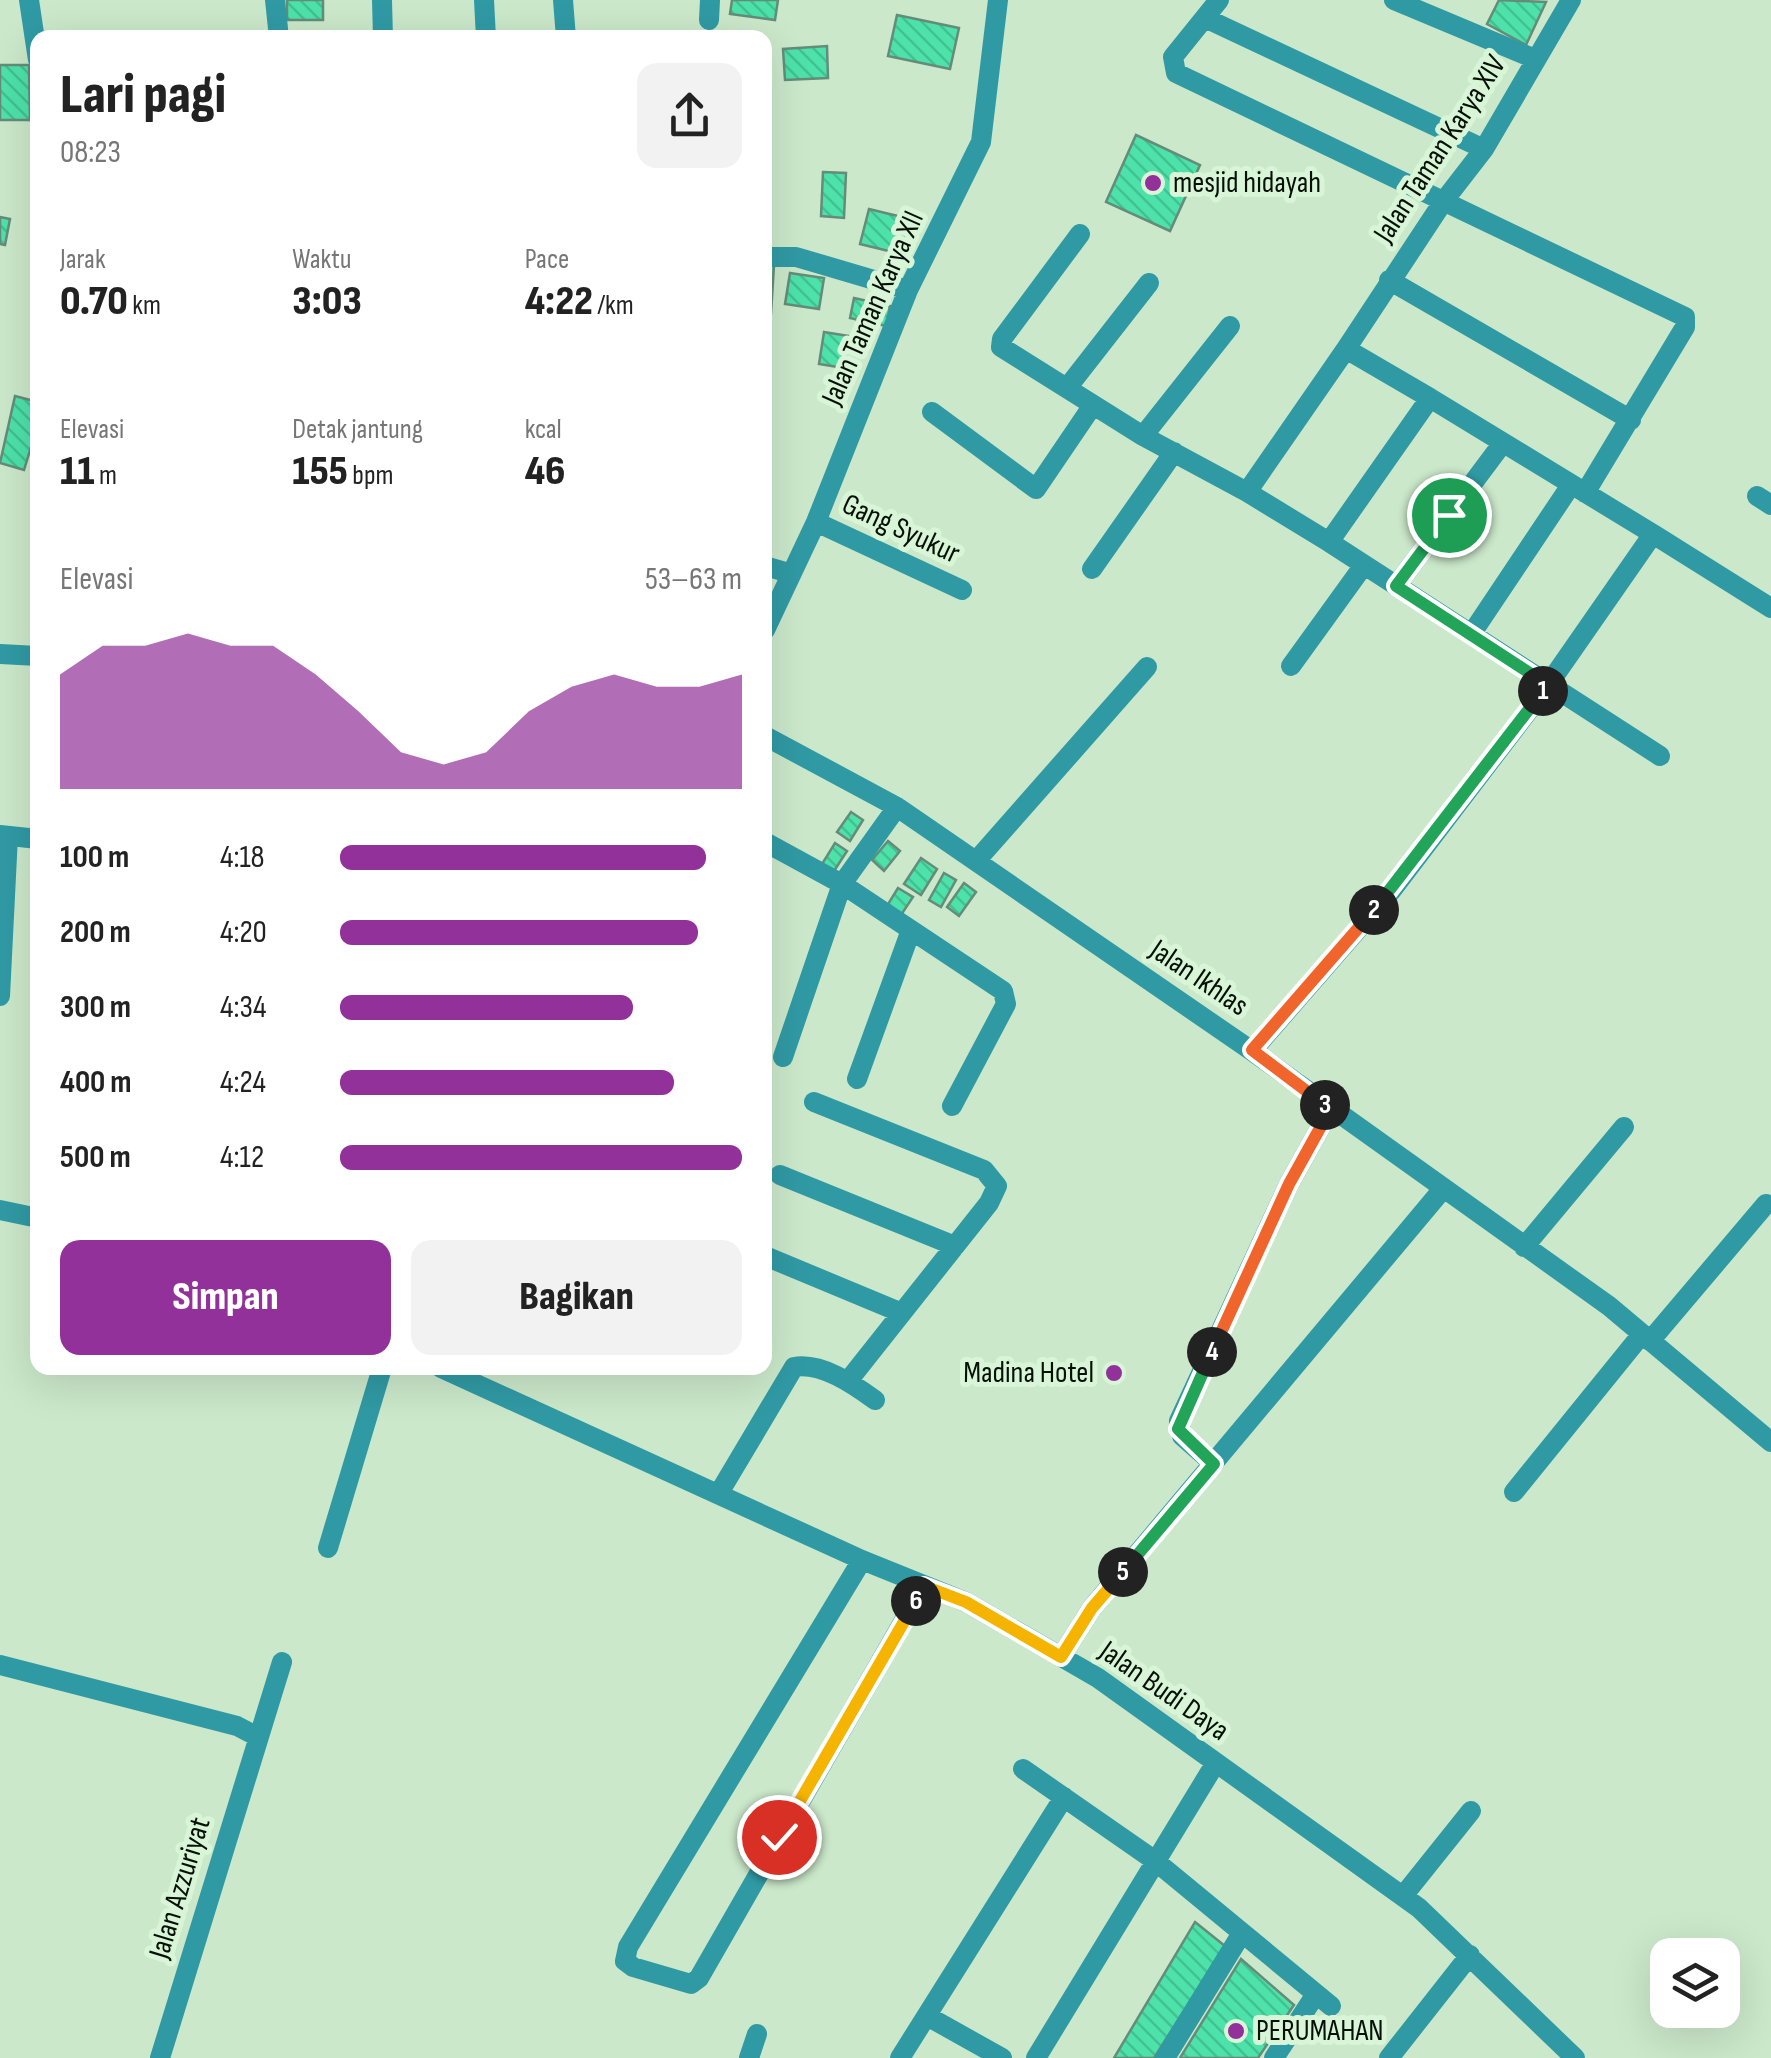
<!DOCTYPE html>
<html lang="id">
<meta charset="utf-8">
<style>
body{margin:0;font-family:"Sofia Sans Condensed",sans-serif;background:#f2f2f2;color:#222;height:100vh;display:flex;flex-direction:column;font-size:38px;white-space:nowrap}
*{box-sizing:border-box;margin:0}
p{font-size:32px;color:#767676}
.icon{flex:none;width:55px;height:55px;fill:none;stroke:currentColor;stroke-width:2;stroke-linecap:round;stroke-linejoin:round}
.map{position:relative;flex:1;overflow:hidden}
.side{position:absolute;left:30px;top:30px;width:742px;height:1345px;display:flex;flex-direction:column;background:#fff;border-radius:20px;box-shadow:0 10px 40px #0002}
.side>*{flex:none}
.tools{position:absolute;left:1650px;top:1938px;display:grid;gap:20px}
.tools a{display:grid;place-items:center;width:90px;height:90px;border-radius:20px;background:#fff;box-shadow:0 10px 40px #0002;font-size:50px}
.pin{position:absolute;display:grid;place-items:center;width:85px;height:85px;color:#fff;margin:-42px;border:5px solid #fff;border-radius:50%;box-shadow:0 2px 10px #0007}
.km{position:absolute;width:50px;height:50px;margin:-25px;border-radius:50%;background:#222;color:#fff;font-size:28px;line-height:50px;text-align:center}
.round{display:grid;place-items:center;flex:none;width:105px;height:105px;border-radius:20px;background:#f2f2f2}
.summary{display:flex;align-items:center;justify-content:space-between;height:170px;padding:0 30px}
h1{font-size:55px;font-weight:800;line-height:75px}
.metrics{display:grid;grid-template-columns:repeat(3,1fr);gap:15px;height:170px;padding:10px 30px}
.metrics div{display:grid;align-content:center}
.metrics b{font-size:42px;font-weight:800}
.metrics small{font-size:28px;font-weight:400}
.metrics p{font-size:28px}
.chart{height:280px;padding:20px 30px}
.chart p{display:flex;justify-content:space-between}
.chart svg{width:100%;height:180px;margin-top:10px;fill:#913199;opacity:.7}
.button{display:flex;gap:20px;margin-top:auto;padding:20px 30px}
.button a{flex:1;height:115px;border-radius:20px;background:#913199;color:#fff;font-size:40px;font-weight:800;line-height:115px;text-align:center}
.button a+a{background:#f2f2f2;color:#222}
ul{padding:0 30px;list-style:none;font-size:32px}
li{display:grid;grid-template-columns:160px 120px 1fr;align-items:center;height:75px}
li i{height:25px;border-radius:12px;background:#913199}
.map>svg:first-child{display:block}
.building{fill:url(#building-back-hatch);stroke:#658c79;stroke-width:2.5}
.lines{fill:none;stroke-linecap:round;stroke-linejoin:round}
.minor{stroke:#309aa4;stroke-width:20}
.split-1-casing{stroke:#fff;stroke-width:20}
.split-2-casing{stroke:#fff;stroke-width:20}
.split-3-casing{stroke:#fff;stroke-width:20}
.split-4-casing{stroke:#fff;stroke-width:20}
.split-5-casing{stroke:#fff;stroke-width:20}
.split-6-casing{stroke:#fff;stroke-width:20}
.split-7-casing{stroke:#fff;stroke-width:20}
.split-1{stroke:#22a559;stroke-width:12}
.split-2{stroke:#22a559;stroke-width:12}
.split-3{stroke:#f0652b;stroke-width:12}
.split-4{stroke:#f0652b;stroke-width:12}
.split-5{stroke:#22a559;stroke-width:12}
.split-6{stroke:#f5b400;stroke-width:12}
.split-7{stroke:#f5b400;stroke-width:12}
.poi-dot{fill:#913199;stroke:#d8f6d7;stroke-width:4}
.labels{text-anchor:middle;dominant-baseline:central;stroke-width:10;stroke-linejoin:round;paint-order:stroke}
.street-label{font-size:30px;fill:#071007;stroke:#d8f6d7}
.poi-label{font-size:30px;fill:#071007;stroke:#d8f6d7;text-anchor:start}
</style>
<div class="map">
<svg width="1771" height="2058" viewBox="0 0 1771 2058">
<defs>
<pattern id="building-back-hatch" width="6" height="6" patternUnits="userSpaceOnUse" patternTransform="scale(2.5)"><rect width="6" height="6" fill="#4de2aa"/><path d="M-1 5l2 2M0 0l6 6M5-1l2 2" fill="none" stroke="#42c191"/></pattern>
</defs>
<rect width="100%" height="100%" fill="#cbe8ca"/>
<!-- building -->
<path class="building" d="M287,0H323V20H287Z
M732,0H778L775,20L730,14Z
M1499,0L1546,2L1526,45L1487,24Z
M897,15L959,28L950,69L888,56Z
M827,46L828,78L785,80L783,49Z
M0,65H29L30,120H0Z
M1136,135L1200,165L1170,231L1106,202Z
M823,172L846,173L844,218L821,216Z
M869,209L910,219L901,254L860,244Z
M0,217L10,219L5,245L0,244Z
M765,265H774L771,313H765Z
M790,273L824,278L819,309L785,304Z
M854,298L890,306L886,326L850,318Z
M824,332L849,336L844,368L819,364Z
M15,396L38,402V424L24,470L0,463Z
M851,812L863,820L850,841L837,832Z
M888,841L900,851L884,871L872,860Z
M835,843L847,851L834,871L822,864Z
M921,858L937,869L921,895L904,884Z
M944,873L956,880L941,907L929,900Z
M964,883L976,892L959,916L947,907Z
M898,888L913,897L899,918L885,909Z
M1195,1922L1225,1946L1154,2058H1114Z
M1241,1959L1294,2005L1258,2058H1180Z"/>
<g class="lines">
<!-- minor -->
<path class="minor" d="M29,0L38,60
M275,0L279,38
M382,0L383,38
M484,0L486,38
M563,0L566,38
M1219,0L1173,57L1176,73L1685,317V327L1585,493
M1394,0L1535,59
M1205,18L1484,149
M709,20L710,0
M1080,234L1002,339L1001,347L1143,436L1247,492
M765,257H796L908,290
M1389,280L1631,420
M1067,388L1149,283
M1430,398L1346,349L1443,202L1484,149L1571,0
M932,412L1036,489L1093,405
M1143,436L1230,326
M1757,496L1771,505
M816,522L962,590
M1653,534L1771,608
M1329,542L1247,492L1346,349
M765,566L789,573
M1092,569L1174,452
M1396,586L1502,444
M765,630L816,522L908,290L981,142L998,0
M1472,633L1571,485
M0,654L38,656
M1291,666L1364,565
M765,736L897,807L1252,1051L1609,1306L1771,1442
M0,835L38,839
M765,842L842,884L1003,991L1006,1004L952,1106
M976,861L1147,667
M0,996L8,836
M1252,1051L1392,890L1548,685L1653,534L1430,398L1329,542C1439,613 1549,685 1660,756
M783,1057L842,884L897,807
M857,1079L911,930
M814,1102L984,1170L997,1186L989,1203L848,1381
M780,1175L955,1246
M0,1210L38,1218
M1524,1247L1624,1127
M765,1256L902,1313
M1650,1341L1766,1204
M441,1368L862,1560L966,1602L1098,1678L1419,1908L1575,2058
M1214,1464L1182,1436L1179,1421L1289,1184L1330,1110
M1514,1492L1642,1334
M719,1493L794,1367C821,1362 853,1384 875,1400
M328,1548L382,1368
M862,1560L628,1947L625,1961L633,1967L691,1984L699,1978L924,1586
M1061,1657L1092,1608L1442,1190
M0,1665L237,1726L256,1736
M1023,1769L1154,1860L1331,2006
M1403,1896L1471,1811
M927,2016L1002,2058
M160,2058L282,1662
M749,2058L757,2034
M900,2058L1064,1797
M1036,2058L1215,1764
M1165,2058L1242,1933
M1274,2058L1316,1994
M1389,2058L1470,1955"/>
</g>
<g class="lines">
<defs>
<path id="split-1" d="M1449,515L1396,586L1548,685L1543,691"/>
<path id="split-2" d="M1374,910L1543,691"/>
<path id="split-3" d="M1325,1105L1252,1050L1374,910"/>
<path id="split-4" d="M1212,1352L1289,1184L1330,1110L1325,1105"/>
<path id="split-5" d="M1123,1572L1214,1464L1178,1429L1212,1352"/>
<path id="split-6" d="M916,1601L924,1586L966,1602L1061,1657L1092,1608L1123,1572"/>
<path id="split-7" d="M779,1837L916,1601"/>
</defs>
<!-- split-1 casing -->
<use href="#split-1" class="split-1-casing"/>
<!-- split-2 casing -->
<use href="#split-2" class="split-2-casing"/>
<!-- split-3 casing -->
<use href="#split-3" class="split-3-casing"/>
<!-- split-4 casing -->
<use href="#split-4" class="split-4-casing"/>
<!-- split-5 casing -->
<use href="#split-5" class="split-5-casing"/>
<!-- split-6 casing -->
<use href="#split-6" class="split-6-casing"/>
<!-- split-7 casing -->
<use href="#split-7" class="split-7-casing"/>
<!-- split-1 -->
<use href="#split-1" class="split-1"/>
<!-- split-2 -->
<use href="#split-2" class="split-2"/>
<!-- split-3 -->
<use href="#split-3" class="split-3"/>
<!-- split-4 -->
<use href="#split-4" class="split-4"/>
<!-- split-5 -->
<use href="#split-5" class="split-5"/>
<!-- split-6 -->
<use href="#split-6" class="split-6"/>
<!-- split-7 -->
<use href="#split-7" class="split-7"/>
</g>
<!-- markers -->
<g class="poi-dot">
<circle cx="1153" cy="183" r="10"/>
<circle cx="1114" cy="1373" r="10"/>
<circle cx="1236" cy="2031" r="10"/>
</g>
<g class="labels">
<!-- street labels -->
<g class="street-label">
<text transform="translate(1440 149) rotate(-57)">Jalan Taman Karya XIV</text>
<text transform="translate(873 308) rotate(-66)">Jalan Taman Karya XII</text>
<text transform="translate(901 529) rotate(25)">Gang Syukur</text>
<text transform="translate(1199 978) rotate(34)">Jalan Ikhlas</text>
<text transform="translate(1164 1691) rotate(35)">Jalan Budi Daya</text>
<text transform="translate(180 1888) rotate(-73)">Jalan Azzuriyat</text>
</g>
<!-- poi labels -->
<g class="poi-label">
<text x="1173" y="183">mesjid hidayah</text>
<text x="1094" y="1373" text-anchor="end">Madina Hotel</text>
<text x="1256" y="2031">PERUMAHAN</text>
</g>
</g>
</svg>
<div class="tools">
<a><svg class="icon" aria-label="layers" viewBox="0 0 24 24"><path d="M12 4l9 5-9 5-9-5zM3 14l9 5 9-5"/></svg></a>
</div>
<div class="pin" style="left:1449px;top:515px;background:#1e9e55"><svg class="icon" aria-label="arrive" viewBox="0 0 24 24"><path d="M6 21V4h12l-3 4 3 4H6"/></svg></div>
<div class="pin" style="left:779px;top:1837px;background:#d93025"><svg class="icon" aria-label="check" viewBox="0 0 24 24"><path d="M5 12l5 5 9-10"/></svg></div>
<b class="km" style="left:1543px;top:691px">1</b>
<b class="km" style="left:1374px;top:910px">2</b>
<b class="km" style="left:1325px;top:1105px">3</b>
<b class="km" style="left:1212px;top:1352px">4</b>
<b class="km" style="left:1123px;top:1572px">5</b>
<b class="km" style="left:916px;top:1601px">6</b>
<section class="side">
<div class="summary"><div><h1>Lari pagi</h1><p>08:23</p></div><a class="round"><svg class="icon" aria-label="share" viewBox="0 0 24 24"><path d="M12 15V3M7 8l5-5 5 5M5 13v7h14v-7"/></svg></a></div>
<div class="metrics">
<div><p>Jarak</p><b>0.70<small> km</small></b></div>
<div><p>Waktu</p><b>3:03</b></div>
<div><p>Pace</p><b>4:22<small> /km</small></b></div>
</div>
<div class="metrics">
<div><p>Elevasi</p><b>11<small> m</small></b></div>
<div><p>Detak jantung</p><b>155<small> bpm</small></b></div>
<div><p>kcal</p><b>46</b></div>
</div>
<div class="chart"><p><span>Elevasi</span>53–63 m</p>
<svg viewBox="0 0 160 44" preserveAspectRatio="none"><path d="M0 44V16L10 9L20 9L30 6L40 9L50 9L60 16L70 25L80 35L90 38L100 35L110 25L120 19L130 16L140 19L150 19L160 16V44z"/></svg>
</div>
<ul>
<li><b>100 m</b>4:18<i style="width:91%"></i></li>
<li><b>200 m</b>4:20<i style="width:89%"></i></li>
<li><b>300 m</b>4:34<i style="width:73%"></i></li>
<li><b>400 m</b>4:24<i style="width:83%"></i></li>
<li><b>500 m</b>4:12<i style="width:100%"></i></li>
</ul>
<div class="button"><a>Simpan</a><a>Bagikan</a></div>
</section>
</div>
